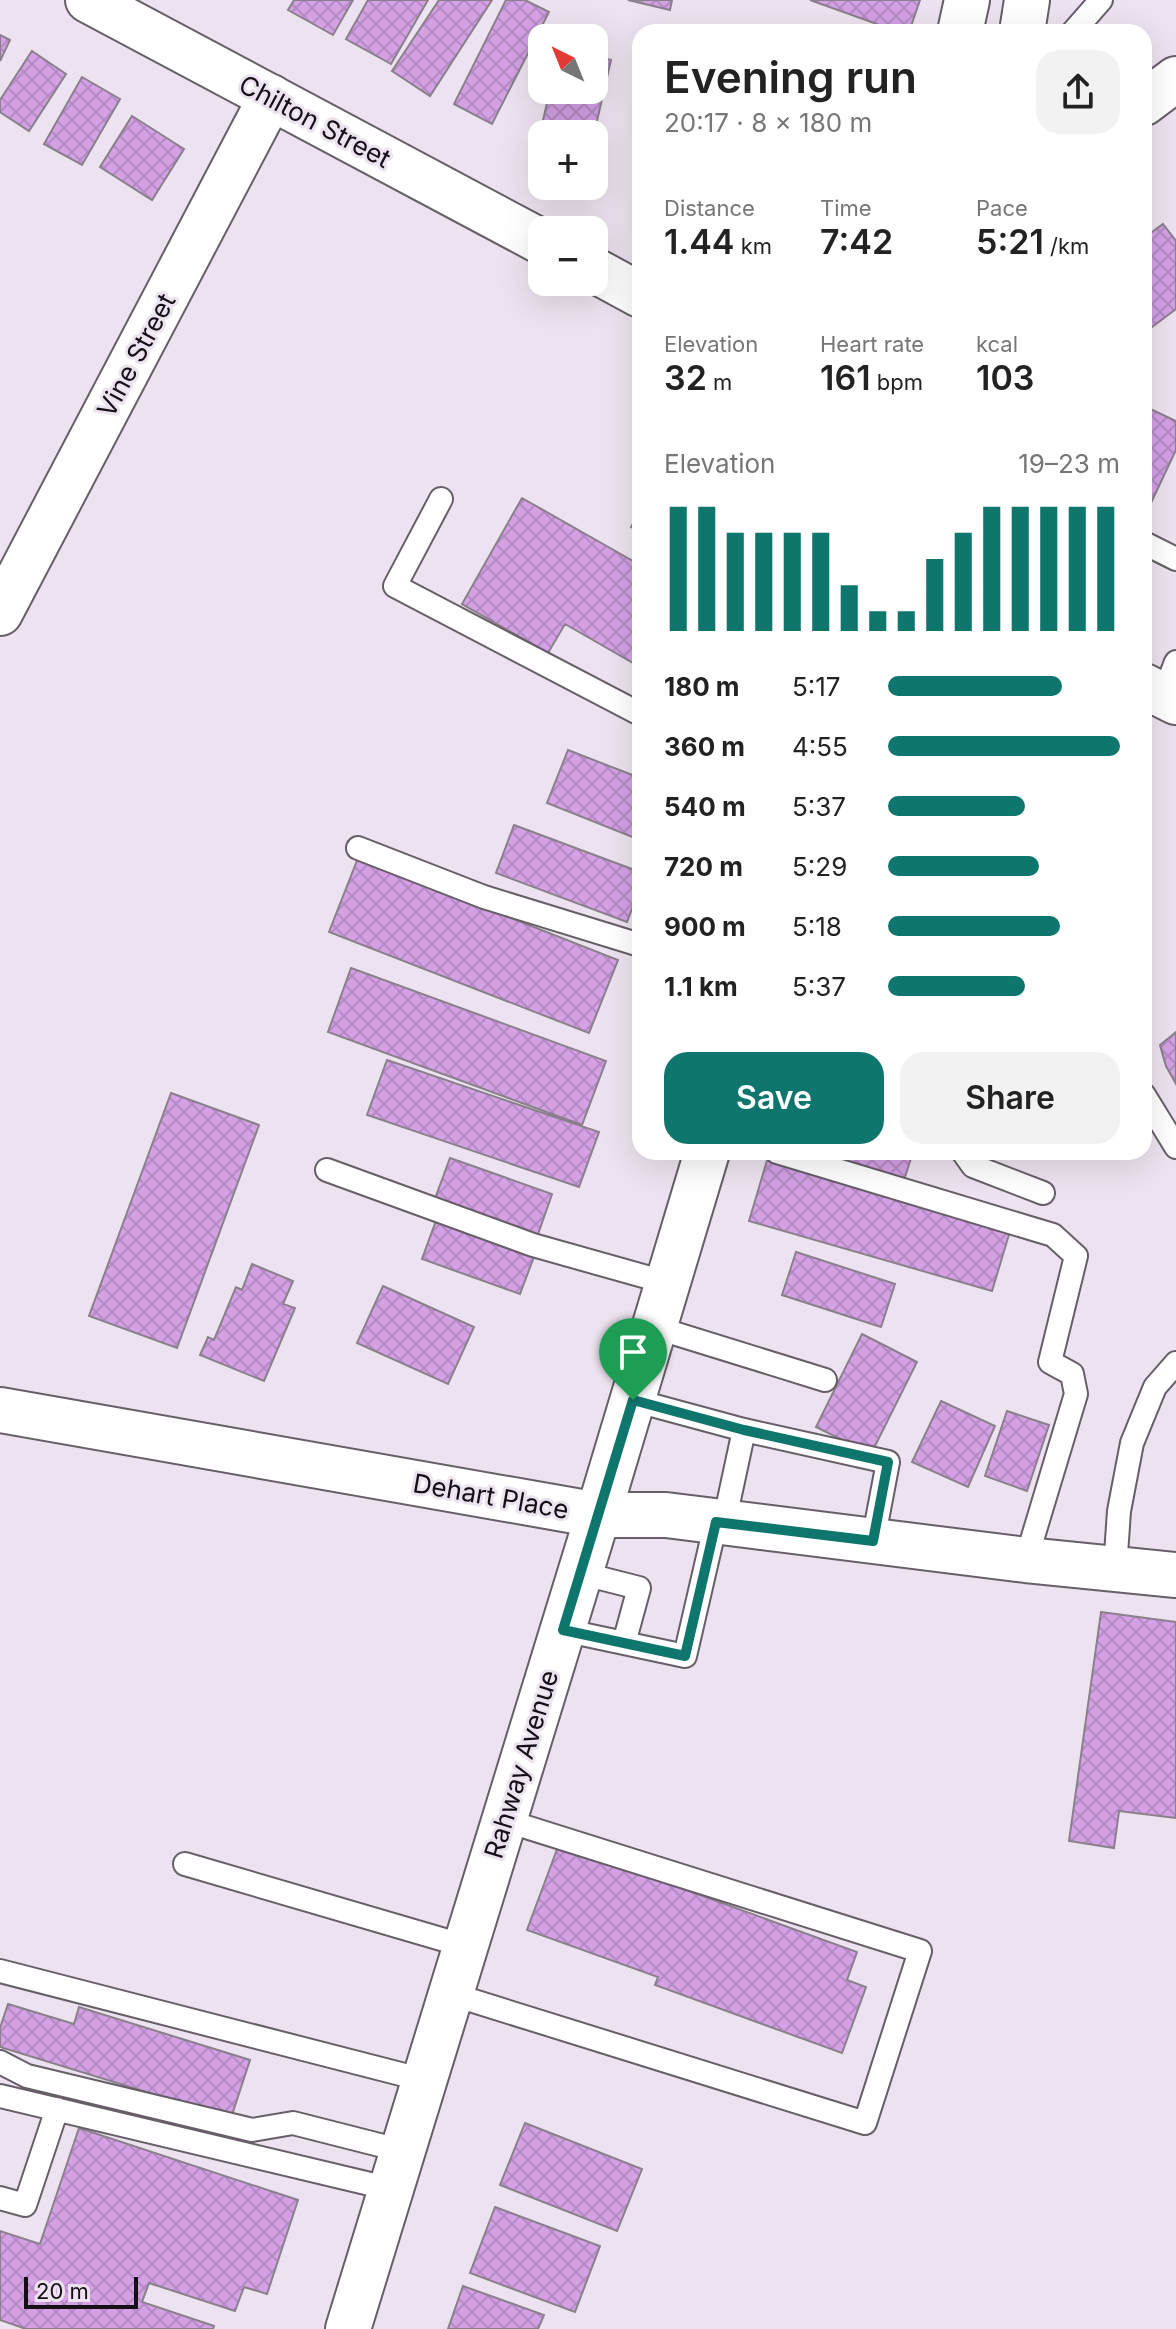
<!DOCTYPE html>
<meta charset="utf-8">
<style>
body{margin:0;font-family:Inter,sans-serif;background:#f2f2f2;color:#222;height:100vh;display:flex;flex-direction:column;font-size:30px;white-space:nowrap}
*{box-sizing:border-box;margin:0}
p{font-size:26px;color:#767676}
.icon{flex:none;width:44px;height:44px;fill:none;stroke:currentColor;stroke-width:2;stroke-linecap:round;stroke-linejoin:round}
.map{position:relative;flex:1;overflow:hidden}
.details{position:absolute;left:632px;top:24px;width:520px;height:1136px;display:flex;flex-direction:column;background:#fff;border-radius:24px;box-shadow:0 8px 32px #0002}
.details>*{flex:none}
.needle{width:52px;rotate:317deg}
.tools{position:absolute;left:528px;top:24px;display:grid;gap:16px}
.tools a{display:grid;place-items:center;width:80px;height:80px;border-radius:16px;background:#fff;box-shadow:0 8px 32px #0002;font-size:40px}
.scale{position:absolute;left:24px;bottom:20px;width:114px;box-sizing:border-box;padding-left:8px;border:4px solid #141015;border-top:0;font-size:22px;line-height:28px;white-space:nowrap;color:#141015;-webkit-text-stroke:6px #ede3f0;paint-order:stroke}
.pin{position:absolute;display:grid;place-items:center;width:68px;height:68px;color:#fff;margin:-82px -34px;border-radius:50% 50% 50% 0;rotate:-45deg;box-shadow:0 0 8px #0007}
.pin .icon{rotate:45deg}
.round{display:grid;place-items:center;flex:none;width:84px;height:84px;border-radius:24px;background:#f2f2f2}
.summary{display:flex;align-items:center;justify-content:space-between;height:136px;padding:0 32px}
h1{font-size:44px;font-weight:600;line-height:60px}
.stats{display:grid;grid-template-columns:repeat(3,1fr);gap:12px;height:136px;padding:8px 32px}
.stats div{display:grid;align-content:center}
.stats b{font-size:34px;font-weight:600}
.stats small{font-size:22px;font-weight:400}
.stats p{font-size:22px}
.chart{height:224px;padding:16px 32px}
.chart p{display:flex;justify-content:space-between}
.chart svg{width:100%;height:144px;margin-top:8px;stroke:#0f766e;stroke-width:6}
.cta{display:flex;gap:16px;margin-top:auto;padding:16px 32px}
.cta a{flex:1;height:92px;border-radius:24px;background:#0f766e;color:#fff;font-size:32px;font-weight:600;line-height:92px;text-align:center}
.cta a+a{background:#f2f2f2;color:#222}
ul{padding:0 32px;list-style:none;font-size:26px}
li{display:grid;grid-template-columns:128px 96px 1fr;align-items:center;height:60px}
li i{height:20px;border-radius:10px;background:#0f766e}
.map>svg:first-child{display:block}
.building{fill:url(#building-cross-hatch);stroke:#8a808c;stroke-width:2}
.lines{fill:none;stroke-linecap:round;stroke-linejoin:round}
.lane-casing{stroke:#675e69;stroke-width:26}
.street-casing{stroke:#675e69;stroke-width:48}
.secondary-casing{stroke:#675e69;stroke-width:48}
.lane{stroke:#fff;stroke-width:22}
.street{stroke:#fff;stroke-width:44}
.secondary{stroke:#fff;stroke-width:44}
.route-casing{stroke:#fff;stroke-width:16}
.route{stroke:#0f766e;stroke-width:10}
.labels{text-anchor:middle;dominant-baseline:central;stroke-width:6;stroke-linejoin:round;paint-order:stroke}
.street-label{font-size:26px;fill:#141015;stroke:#ede3f0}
</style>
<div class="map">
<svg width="1176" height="2329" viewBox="0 0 1176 2329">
<defs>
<pattern id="building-cross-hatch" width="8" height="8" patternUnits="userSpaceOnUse" patternTransform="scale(2)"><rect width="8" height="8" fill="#d4a1e5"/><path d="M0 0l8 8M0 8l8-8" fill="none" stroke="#b58ac4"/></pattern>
</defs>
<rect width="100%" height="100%" fill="#ede3f0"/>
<!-- building -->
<path class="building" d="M294,0H353L333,35L288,10Z
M368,0H428L391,64L346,39Z
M439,0H492L430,96L392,71Z
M506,0H525L549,12L492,124L454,104Z
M628,0H672L670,10Z
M810,0H920L909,32H899Z
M0,35L10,40L0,61Z
M32,51L66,74L29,131L0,112V100Z
M594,56L611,60L594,134H542V156L535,155L550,90H594Z
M82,77L120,99L82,165L44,144Z
M132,116L184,149L152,200L100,167Z
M1163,224L1176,241V309L1144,333V238Z
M1144,406L1176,421V450L1151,503L1144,500Z
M522,498L640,565V667L565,624L548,653L462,604Z
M640,511V531L631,527Z
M568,750L640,778V840L547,803Z
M514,825L640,872V888L627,922L496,873Z
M358,858L618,960L589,1033L329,932Z
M351,968L606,1061L582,1125L328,1032Z
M1176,1032V1084L1166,1066L1160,1045Z
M387,1060L599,1132L579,1187L367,1115Z
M171,1093L259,1125L177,1348L89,1316Z
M817,1152H913L904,1180Z
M768,1157L1011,1228L992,1291L749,1221Z
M450,1158L552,1194L536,1240L433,1204Z
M437,1218L535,1254L520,1294L422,1259Z
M796,1252L895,1284L881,1327L782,1295Z
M252,1264L293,1281L283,1304L295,1308L264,1381L200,1355L208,1337L214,1340L236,1287L242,1290Z
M383,1286L474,1327L448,1384L357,1343Z
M862,1334L917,1362L871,1454L816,1427Z
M941,1401L995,1426L968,1487L912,1462Z
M1007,1411L1049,1425L1027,1491L985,1476Z
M1101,1612L1176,1622V1818L1119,1811L1114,1848L1069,1841Z
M559,1844L857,1952L847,1980L866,1987L842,2053L655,1985L658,1977L527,1930Z
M8,2004L74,2024L79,2007L250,2060L231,2118L0,2047V2028Z
M525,2123L642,2169L617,2231L500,2185Z
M79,2128L298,2200L267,2294L244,2287L235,2311L149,2283L142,2302L214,2326L213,2329H26L0,2320V2231L40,2244Z
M495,2207L600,2246L575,2312L470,2273Z
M463,2286L544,2315L538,2329H448Z"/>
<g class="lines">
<defs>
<path id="lane" d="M1073,32L1101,0
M441,499L395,586L640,714
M1144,543L1176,559
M1163,696L1176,662
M358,848L484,897L640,945
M1144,1095L1176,1147
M777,1152L1053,1235L1076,1256L1050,1362L1072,1374L1076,1394L1026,1560
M963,1152L973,1166L1043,1193
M327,1170L533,1245L668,1283
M654,1327L825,1380
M633,1400L744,1430L888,1462L873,1541
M724,1523L744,1430
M1115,1569L1119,1511L1132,1443L1155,1387L1176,1363
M580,1573L639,1588L624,1643
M563,1630L685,1656L716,1522
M185,1864L465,1946
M0,1971L424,2080
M451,1994L865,2123L920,1951L504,1820
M0,2062L27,2076L252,2130L293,2123L403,2151
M0,2096L391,2189
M0,2198L25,2205L57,2109"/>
<path id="street" d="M0,613L271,97
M1144,686L1176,702
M0,1410L598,1515H666L1026,1560L1176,1575"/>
<path id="secondary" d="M88,0L542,242
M960,32L967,0
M1022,32L1027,0
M1144,103L1176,79
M594,270L640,295
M348,2329L598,1515L707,1152"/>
</defs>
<!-- lane casing -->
<use href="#lane" class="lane-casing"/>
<!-- street casing -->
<use href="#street" class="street-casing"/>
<!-- secondary casing -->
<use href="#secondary" class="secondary-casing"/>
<!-- lane -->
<use href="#lane" class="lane"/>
<!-- street -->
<use href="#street" class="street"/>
<!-- secondary -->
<use href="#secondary" class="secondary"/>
</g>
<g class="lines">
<defs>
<path id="route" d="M633,1400L744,1430L888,1462L873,1541L716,1522L685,1656L563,1630Z"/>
</defs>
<!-- route casing -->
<use href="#route" class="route-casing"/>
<!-- route -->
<use href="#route" class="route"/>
</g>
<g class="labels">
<!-- street labels -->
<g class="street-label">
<text transform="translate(315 121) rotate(28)">Chilton Street</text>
<text transform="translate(136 355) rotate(-62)">Vine Street</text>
<text transform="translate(491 1496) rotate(10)">Dehart Place</text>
<text transform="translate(521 1764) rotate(-73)">Rahway Avenue</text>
</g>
</g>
</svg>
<div class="tools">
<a><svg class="needle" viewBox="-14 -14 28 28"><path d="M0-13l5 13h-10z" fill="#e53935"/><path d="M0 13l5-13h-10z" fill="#767676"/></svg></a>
<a>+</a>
<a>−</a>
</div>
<div class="scale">20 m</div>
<div class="pin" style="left:633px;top:1400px;background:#1e9e55"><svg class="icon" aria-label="arrive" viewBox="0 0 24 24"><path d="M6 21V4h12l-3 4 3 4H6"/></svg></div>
<section class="details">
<div class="summary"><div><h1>Evening run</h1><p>20:17 · 8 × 180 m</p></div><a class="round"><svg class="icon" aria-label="share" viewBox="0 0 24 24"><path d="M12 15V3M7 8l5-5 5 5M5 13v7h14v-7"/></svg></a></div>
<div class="stats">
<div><p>Distance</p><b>1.44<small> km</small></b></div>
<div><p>Time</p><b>7:42</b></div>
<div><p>Pace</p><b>5:21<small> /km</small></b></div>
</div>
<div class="stats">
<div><p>Elevation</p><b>32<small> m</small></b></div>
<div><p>Heart rate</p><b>161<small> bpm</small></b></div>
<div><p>kcal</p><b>103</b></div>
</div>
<div class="chart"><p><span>Elevation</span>19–23 m</p>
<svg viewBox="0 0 160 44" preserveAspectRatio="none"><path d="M5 44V6M15 44V6M25 44V14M35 44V14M45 44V14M55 44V14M65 44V30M75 44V38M85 44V38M95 44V22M105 44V14M115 44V6M125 44V6M135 44V6M145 44V6M155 44V6"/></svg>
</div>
<ul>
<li><b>180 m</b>5:17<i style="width:75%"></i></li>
<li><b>360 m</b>4:55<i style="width:100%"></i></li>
<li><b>540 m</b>5:37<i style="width:59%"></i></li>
<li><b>720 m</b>5:29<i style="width:65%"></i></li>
<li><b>900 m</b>5:18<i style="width:74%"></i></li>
<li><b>1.1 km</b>5:37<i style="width:59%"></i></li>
</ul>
<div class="cta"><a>Save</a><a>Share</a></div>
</section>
</div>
